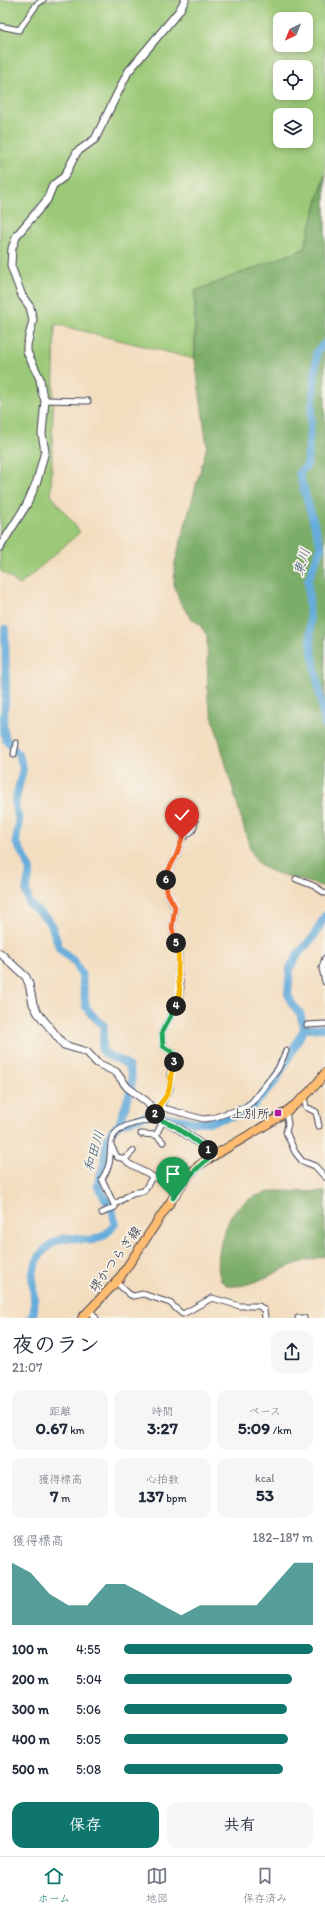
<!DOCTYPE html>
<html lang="ja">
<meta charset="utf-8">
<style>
body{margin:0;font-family:Itim,"Klee One",sans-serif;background:#f6f6f7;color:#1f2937;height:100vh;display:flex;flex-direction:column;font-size:15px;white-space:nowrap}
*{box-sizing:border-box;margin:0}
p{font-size:13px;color:#747a83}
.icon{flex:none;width:22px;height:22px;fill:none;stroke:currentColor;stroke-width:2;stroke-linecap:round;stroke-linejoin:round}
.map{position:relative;height:1318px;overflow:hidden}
.panel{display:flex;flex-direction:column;background:#fff;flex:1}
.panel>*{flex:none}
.needle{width:26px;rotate:223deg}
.controls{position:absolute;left:273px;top:12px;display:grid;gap:8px}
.controls a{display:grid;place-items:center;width:40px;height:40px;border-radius:8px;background:#fff;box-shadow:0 2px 6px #0003;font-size:20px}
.pin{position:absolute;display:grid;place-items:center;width:34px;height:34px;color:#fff;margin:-41px -17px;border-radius:50% 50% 50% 0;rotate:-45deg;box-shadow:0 0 4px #0007}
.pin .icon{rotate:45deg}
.km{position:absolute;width:20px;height:20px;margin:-10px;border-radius:50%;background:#222;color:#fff;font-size:11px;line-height:20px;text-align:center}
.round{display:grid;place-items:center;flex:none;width:42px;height:42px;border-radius:12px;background:#f6f6f7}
.headline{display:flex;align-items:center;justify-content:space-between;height:68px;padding:0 12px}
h1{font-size:22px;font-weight:700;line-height:30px}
.figures{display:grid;grid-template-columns:repeat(3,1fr);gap:6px;height:68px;padding:4px 12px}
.figures div{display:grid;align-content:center;border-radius:10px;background:#f6f6f7;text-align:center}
.figures b{font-size:17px;font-weight:700}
.figures small{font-size:11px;font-weight:400}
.figures p{font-size:11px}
.chart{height:112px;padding:8px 12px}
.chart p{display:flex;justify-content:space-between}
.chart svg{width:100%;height:72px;margin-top:4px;fill:#0f766e;opacity:.7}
.button{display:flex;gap:8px;margin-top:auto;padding:8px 12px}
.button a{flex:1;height:46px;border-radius:12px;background:#0f766e;color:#fff;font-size:16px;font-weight:700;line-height:46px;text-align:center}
.button a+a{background:#f6f6f7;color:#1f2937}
ul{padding:0 12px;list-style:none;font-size:13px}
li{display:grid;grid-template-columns:64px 48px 1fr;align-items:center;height:30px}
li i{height:10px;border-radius:5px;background:#0f766e}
.dock{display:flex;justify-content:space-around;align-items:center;height:56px;border-top:1px solid #e0e1e3;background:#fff;font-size:11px;color:#747a83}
.dock a{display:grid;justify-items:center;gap:2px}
.dock .selected{color:#0f766e}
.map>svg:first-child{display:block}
.green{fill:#9bc977;stroke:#5e7659;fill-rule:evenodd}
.forest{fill:#7cad68;stroke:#4f6852}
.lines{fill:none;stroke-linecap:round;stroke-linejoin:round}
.river{stroke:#65acdb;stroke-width:8}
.minor-casing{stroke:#413e4f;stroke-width:7}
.tertiary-casing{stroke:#413e4f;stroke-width:9}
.primary-casing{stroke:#413e4f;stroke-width:10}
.minor{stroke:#fff;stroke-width:5}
.tertiary{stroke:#fff;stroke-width:7}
.primary{stroke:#febc71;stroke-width:8}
.split-1-casing{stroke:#fff;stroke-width:8}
.split-2-casing{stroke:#fff;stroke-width:8}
.split-3-casing{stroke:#fff;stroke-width:8}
.split-4-casing{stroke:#fff;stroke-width:8}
.split-5-casing{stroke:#fff;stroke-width:8}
.split-6-casing{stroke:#fff;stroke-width:8}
.split-7-casing{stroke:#fff;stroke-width:8}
.split-1{stroke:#22a559;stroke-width:5}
.split-2{stroke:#22a559;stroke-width:5}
.split-3{stroke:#f5b400;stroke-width:5}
.split-4{stroke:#22a559;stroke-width:5}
.split-5{stroke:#f5b400;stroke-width:5}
.split-6{stroke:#f0652b;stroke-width:5}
.split-7{stroke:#f0652b;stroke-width:5}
.poi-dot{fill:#b5179e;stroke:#f7f3e8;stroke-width:1.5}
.labels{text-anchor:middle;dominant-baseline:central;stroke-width:3.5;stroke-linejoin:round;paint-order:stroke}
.poi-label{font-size:13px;fill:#22223b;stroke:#f7f3e8;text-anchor:end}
.street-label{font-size:13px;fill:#22223b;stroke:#f7f3e8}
.water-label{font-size:14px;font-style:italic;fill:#3d597b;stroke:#f7f3e8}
</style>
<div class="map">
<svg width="325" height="1318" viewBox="0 0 325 1318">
<rect width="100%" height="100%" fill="#f7f3e8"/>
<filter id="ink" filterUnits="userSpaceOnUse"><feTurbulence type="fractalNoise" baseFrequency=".025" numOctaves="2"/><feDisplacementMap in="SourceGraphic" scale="8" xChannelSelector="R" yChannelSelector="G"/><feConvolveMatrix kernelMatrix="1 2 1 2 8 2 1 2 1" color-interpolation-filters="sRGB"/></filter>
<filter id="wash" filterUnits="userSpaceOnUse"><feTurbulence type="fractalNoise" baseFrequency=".012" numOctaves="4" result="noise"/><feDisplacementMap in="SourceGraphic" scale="16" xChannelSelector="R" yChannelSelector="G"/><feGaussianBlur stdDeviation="0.9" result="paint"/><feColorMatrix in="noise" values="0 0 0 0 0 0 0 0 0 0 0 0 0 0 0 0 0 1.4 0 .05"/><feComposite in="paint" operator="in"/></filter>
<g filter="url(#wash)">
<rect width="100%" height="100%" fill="#f3ddbf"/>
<!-- green -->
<path class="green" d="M0,0H325V175L304,249L195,291V359L55,324L51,495L80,532L20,585L0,570ZM280,19H306V45H280ZM280,67H306V93H280ZM280,115H306V141H280Z"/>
<!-- forest -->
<path class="forest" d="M325,175V887L270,871L258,863L250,849L208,701L207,635L199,624L190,617L180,602L174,584L175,562L207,446L195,359V291L304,249Z
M275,1191L325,1192V1256C315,1259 305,1260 295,1264C276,1271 253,1287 232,1286C206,1286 223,1224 233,1213C248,1198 255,1195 275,1191Z"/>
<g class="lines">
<!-- river -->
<path class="river" d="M325,343L317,351L307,465L299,473L321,547L308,580L311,645L325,725
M5,629L6,691L3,727L6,740L19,755L23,769L15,803L19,821L16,842L27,862L30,871L26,891L29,903L50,922L60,949L75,962L82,976L86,1007L91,1014L104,1026L102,1050C108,1059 117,1057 125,1063C141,1076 124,1108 119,1124
M304,1029L325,1028
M32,1318C39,1301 27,1281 36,1263C41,1251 54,1238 69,1238C76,1238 86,1241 93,1240C103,1238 110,1231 115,1224L113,1212L97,1185L104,1165L107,1139L111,1132L119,1124L152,1114L194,1122H210L236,1115L253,1106L275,1082L304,1029L300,1013L292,1004L288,994L290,968L298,954L314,936L325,916"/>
</g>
</g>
<g filter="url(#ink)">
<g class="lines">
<defs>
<path id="minor" d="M0,26L19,30L37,4L43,0
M45,400L88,401
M14,754L16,743
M195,822L193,830L182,839L176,857L168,871L165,883L167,892L175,909L172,928L179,955L178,971L181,987L179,1000L162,1032L163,1046L176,1055L170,1074V1089L160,1107L203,1119L212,1118L244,1108L252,1102L278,1069L286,1051
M296,879L314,886L325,893
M325,958L322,968L325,982
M307,1025L325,1024
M304,1097L306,1107L316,1112L319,1126
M286,1111L288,1124L286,1132L295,1152L302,1161L315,1166L325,1177
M141,1134L156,1135L163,1142
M156,1135L163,1121
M111,1145L117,1157L125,1159
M133,1151L125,1159L128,1163L178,1190
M114,1205L132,1193L144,1191L151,1179L153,1177
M102,1213L115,1207L102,1179C112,1163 109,1160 111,1143C113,1124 144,1121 159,1119
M116,1282L129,1294L133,1296L143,1294L170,1303L181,1313L183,1314L212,1298L240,1306H259L264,1310L265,1318
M90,1310L96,1318
M298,1318H304"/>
<path id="tertiary" d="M0,547L27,504L37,481L45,451L42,434L45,400L42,393L40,379L27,352V345L33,320L30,307L22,296L11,266L12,248L17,235L47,200L53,185L64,177L77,152L95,139L128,72L179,11L185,0
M0,953L26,977L29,984L33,1004L38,1013L64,1045L87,1052L97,1063L116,1072L127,1087L147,1102L159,1119L175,1126L203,1146L212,1156"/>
<path id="primary" d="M82,1318L119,1279L187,1177L198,1166C241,1136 295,1117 325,1073"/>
</defs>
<!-- minor casing -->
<use href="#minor" class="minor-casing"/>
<!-- tertiary casing -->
<use href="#tertiary" class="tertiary-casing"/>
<!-- primary casing -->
<use href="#primary" class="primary-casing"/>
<!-- minor -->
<use href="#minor" class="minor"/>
<!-- tertiary -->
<use href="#tertiary" class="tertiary"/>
<!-- primary -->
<use href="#primary" class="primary"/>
</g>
</g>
<g class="lines" filter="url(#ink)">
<defs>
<path id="split-1" d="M173,1198C184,1181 195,1168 212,1156L208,1150"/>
<path id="split-2" d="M155,1114L159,1119L175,1126L208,1150"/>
<path id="split-3" d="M155,1114L152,1108L160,1107L159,1105C175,1088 167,1082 174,1062"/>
<path id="split-4" d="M174,1062L176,1055L163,1046L162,1032L176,1006"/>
<path id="split-5" d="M176,1006C182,994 179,985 178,972C178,961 180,953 176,943"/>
<path id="split-6" d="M166,880L167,892L175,907L172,928L176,943"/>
<path id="split-7" d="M166,880L168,871L176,856L182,839"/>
</defs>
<!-- split-1 casing -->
<use href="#split-1" class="split-1-casing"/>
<!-- split-2 casing -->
<use href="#split-2" class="split-2-casing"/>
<!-- split-3 casing -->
<use href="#split-3" class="split-3-casing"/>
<!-- split-4 casing -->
<use href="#split-4" class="split-4-casing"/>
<!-- split-5 casing -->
<use href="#split-5" class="split-5-casing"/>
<!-- split-6 casing -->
<use href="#split-6" class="split-6-casing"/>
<!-- split-7 casing -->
<use href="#split-7" class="split-7-casing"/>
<!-- split-1 -->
<use href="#split-1" class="split-1"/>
<!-- split-2 -->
<use href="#split-2" class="split-2"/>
<!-- split-3 -->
<use href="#split-3" class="split-3"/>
<!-- split-4 -->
<use href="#split-4" class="split-4"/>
<!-- split-5 -->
<use href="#split-5" class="split-5"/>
<!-- split-6 -->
<use href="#split-6" class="split-6"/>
<!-- split-7 -->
<use href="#split-7" class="split-7"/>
</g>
<!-- markers -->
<rect class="poi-dot" x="274" y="1109" width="8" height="8" rx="2"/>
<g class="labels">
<!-- poi labels -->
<g class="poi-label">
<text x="270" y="1113">上別所</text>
</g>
<!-- street labels -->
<g class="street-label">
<text transform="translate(115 1259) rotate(-54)">堺かつらぎ線</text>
</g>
<!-- water labels -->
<g class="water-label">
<text transform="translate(302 562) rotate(-73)">東川</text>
<text transform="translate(94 1151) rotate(-73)">和田川</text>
</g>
</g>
</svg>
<div class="controls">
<a><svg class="needle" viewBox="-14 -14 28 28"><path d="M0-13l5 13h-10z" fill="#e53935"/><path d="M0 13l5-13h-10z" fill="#747a83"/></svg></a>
<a><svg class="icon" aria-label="locate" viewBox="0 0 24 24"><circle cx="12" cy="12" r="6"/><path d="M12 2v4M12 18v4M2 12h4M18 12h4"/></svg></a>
<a><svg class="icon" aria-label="layers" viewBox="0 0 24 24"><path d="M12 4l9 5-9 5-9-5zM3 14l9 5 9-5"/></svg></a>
</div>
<div class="pin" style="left:173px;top:1198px;background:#1e9e55"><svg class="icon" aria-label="arrive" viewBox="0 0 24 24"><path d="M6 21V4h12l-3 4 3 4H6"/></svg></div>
<div class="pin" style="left:182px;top:839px;background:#d93025"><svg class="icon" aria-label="check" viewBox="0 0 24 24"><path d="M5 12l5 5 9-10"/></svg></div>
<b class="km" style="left:208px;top:1150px">1</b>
<b class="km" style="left:155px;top:1114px">2</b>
<b class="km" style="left:174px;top:1062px">3</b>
<b class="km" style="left:176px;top:1006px">4</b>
<b class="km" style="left:176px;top:943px">5</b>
<b class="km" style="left:166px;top:880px">6</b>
</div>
<section class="panel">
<div class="headline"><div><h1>夜のラン</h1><p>21:07</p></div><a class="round"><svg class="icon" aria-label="share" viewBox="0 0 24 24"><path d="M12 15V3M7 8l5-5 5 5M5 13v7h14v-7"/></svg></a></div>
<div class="figures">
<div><p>距離</p><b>0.67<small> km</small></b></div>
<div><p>時間</p><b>3:27</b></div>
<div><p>ペース</p><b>5:09<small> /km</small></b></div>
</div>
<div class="figures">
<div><p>獲得標高</p><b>7<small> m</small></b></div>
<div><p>心拍数</p><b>137<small> bpm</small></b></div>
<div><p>kcal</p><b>53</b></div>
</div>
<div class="chart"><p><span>獲得標高</span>182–187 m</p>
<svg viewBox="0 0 160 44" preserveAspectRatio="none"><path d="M0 44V6L10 12L20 25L30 32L40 32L50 19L60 19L70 25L80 32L90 38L100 32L110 32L120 32L130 32L140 19L150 6L160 6V44z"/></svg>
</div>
<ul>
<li><b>100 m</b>4:55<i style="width:100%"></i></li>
<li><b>200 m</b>5:04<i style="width:89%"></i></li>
<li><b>300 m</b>5:06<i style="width:86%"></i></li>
<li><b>400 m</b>5:05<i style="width:87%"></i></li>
<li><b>500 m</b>5:08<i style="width:84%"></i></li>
</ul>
<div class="button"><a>保存</a><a>共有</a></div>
</section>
<nav class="dock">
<a class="selected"><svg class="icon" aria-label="home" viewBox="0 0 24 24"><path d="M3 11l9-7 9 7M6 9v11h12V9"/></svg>ホーム</a>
<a><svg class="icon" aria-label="map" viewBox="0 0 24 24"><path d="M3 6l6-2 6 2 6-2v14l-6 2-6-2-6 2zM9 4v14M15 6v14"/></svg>地図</a>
<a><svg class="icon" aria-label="saved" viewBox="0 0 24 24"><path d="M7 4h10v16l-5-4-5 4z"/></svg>保存済み</a>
</nav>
